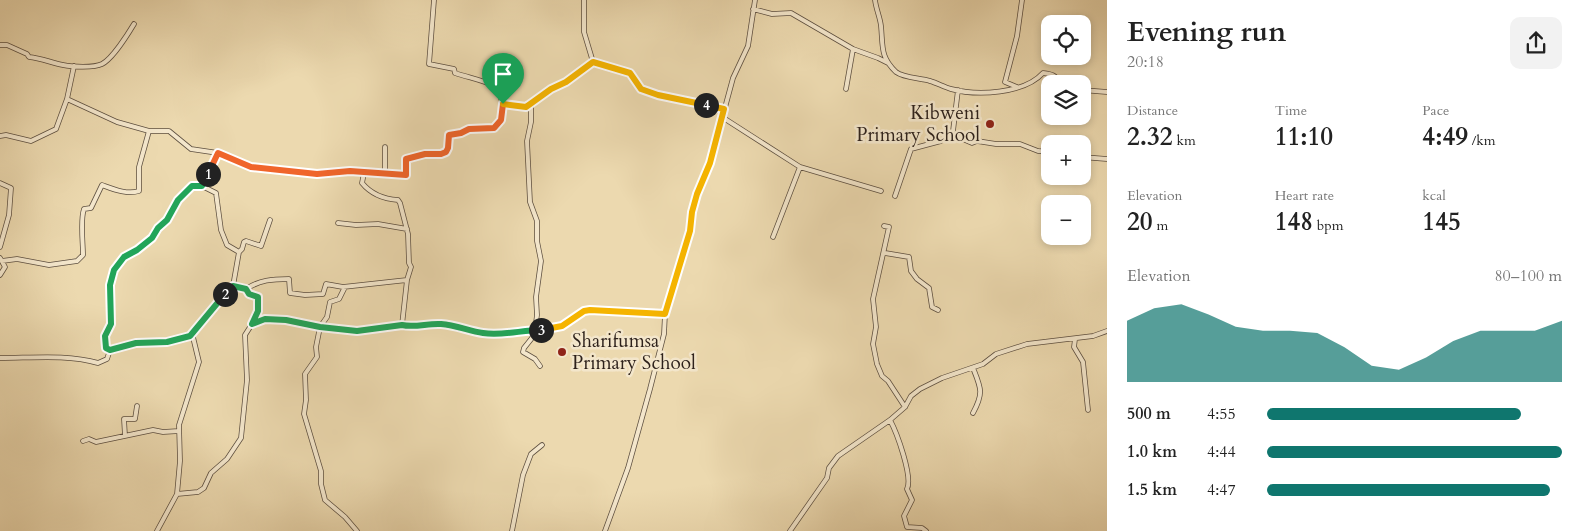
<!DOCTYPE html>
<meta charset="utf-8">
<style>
body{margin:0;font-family:Cardo,serif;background:#f2f2f2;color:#222;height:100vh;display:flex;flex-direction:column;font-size:19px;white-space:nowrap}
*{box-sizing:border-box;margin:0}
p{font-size:16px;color:#767676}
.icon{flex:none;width:28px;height:28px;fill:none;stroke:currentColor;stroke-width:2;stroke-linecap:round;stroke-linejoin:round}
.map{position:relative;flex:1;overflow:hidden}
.details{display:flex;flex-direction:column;background:#fff;width:475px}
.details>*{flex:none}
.controls{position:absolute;left:1041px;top:15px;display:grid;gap:10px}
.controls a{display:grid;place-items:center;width:50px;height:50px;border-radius:10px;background:#fff;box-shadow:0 2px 8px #0003;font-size:25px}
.pin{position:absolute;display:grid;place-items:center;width:42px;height:42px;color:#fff;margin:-51px -21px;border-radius:50% 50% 50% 0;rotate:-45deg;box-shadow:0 0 5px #0007}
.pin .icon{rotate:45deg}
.km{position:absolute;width:25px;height:25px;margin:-12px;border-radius:50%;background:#222;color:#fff;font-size:14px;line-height:25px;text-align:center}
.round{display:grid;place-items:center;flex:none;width:52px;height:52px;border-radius:10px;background:#f2f2f2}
.headline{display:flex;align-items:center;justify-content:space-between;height:85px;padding:0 20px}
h1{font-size:28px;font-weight:600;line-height:38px}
.metrics{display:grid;grid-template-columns:repeat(3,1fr);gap:8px;height:85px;padding:5px 20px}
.metrics div{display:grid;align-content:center}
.metrics b{font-size:25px;font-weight:600}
.metrics small{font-size:14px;font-weight:400}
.metrics p{font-size:14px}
.chart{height:140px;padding:10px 20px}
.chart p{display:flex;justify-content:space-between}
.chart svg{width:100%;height:90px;margin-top:5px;fill:#0f766e;opacity:.7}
ul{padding:0 20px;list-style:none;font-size:16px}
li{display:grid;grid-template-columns:80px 60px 1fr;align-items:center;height:38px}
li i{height:12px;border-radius:6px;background:#0f766e}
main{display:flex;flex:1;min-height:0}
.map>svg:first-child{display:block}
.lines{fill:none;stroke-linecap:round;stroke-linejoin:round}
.minor-casing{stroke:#5d4f40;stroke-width:5.5}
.minor{stroke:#f3e6cb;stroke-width:4}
.split-1-casing{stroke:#fff;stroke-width:10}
.split-2-casing{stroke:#fff;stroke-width:10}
.split-3-casing{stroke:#fff;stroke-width:10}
.split-4-casing{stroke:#fff;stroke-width:10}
.split-5-casing{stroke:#fff;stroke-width:10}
.split-1{stroke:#f0652b;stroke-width:6}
.split-2{stroke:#22a559;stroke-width:6}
.split-3{stroke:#22a559;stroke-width:6}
.split-4{stroke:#f5b400;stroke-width:6}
.split-5{stroke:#f5b400;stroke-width:6}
.poi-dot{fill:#8f2418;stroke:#f3e6cb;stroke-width:2}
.labels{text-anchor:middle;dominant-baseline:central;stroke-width:5;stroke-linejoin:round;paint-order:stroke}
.poi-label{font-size:19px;fill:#2d211b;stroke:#f3e6cb;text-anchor:end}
</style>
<main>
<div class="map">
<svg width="1107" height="531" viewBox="0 0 1107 531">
<rect width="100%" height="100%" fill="#ecd9af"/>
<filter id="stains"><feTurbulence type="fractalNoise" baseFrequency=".004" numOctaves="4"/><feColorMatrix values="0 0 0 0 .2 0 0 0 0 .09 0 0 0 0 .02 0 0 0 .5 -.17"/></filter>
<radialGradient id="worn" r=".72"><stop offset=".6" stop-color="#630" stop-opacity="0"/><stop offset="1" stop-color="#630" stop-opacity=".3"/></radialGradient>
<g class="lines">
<defs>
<path id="minor" d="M434,0L429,64L454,69L455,73C470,78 483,80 497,87L503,104L526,107L551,89L566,82L593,62
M584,0V32L593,62
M875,0C876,9 880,17 881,26C883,46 880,57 896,72C904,78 920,78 930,81C937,83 944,87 951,89C977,96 1024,94 1043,73C1052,74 1056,75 1060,84
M753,9L772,14L791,13L853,49L846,89
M0,45H7L27,54L29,57C41,58 52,63 63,65C72,67 94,68 102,64C112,59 128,34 134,24
M853,49L878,58L888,63
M593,62L630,73L641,89L658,95L725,109
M74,66L67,99L117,122L149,131H169L191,149L218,153L251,167L317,174L350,171L406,175V159L425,154H441L446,152L448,148L449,135L461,133L469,129L494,128L501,120L503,104
M1017,87L1005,82L1017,36L1022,0
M1082,90L1107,92
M531,104V122L527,141L530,202L537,221V241L541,261L536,297L537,315L535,330L532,338L524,348L523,352L535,359L540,366
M722,117L800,167L773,237
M951,134L972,143L977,141L996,144H1020L1038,151L1050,152
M0,136L6,135L31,141L56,129L67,99
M385,147V174
M218,153L202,186L216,193L221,230L227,245L239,252
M1082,157L1107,159
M800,167L881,191
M0,183L11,188L9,215L0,247
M895,196L911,149L941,141L953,131L958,90
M338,223L356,225L378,224L407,229
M884,226L889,227L873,299L876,327L873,344L877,364L882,376L888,381L905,407
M885,253L909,257L911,271L917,279L929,288L932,307L938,310
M0,258L5,267L0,275
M2,261L17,259L49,265L77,261L83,255C83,242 80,220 84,209L91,208L102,185C113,189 127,195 139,191V167L149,131
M233,286L246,289C260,280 272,279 289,279L290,293L305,295L323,294L326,284L343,287L407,280L411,267L409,263L408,234L400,203L398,200C383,199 371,194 362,183L364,173
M345,287L339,299L330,302L327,317L320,327L316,347L317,357L305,374L306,400L304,414L321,471V484L325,500L345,517L357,531
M246,289L249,294L259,299L258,311L252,324
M402,325L408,326L447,324L482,333L508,334L562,326L584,311L590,310L665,314
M1075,339L1074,347L1083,362L1088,410
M110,350L136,343L167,342L190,336L233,286L239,252L242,249L244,242L246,241L261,246L270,220
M0,358C32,358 67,354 98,363L107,359L110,350L106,348L105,336L111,324L110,285L114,270L124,257L137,250L152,238L159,229L167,220L178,200L192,186H202
M973,368C981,388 984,393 973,413
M890,420C897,433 913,477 907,489L912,500L904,516L907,527L922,528L926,531
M125,436L124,419H135L137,406
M83,441L89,439L96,442L153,430L163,432L179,431
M177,494L198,492L204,488L211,473L227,459L241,438L247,380L245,335L252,324L265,319L286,320L320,327L357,331L402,325L407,280
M157,531L177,494L180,461L179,425L199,362L192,333
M512,531L523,475L531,454L542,445
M605,531L628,468L650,389L664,334L665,314L670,296L675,285L690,231L692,212L697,194L710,163L733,78L748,46L755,0
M790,531L827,478L829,468L838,456L890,420L905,407L911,396L920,389L942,378L983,364L996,354L1027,344L1093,336L1107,331"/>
</defs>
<!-- minor casing -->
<use href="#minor" class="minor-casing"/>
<!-- minor -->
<use href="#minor" class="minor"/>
</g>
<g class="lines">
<defs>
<path id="split-1" d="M208,174L218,153L251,167L317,174L350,171L406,175V159L425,154H441L446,152L448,148L449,135L461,133L469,129L494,128L501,120L503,104"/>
<path id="split-2" d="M208,174L202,186H192L178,200L167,220L158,228L152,238L137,250L124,257L114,270L110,285L111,324L105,336L106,348L110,350L136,343L167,342L190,336L225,294"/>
<path id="split-3" d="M225,294L233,286L246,289L249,294L258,297V311L252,324L265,319L286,320L320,327L357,331L402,325C415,328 428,323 441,324C456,325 469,331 483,333C503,336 522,330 541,330"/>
<path id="split-4" d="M541,330L562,326L584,311L590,310L665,314L690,231L692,212L697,194L710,163L724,109L706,105"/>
<path id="split-5" d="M503,104L526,107L551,89L566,82L593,62L630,73L641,89L658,95L706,105"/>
</defs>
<!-- split-1 casing -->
<use href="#split-1" class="split-1-casing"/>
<!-- split-2 casing -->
<use href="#split-2" class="split-2-casing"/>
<!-- split-3 casing -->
<use href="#split-3" class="split-3-casing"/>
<!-- split-4 casing -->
<use href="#split-4" class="split-4-casing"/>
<!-- split-5 casing -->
<use href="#split-5" class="split-5-casing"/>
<!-- split-1 -->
<use href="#split-1" class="split-1"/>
<!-- split-2 -->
<use href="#split-2" class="split-2"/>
<!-- split-3 -->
<use href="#split-3" class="split-3"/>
<!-- split-4 -->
<use href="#split-4" class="split-4"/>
<!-- split-5 -->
<use href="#split-5" class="split-5"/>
</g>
<!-- markers -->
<g class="poi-dot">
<circle cx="990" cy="124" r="5"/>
<circle cx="562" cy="352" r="5"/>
</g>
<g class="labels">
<!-- poi labels -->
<g class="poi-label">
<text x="980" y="113">Kibweni<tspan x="980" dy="22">Primary School</tspan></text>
<text x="572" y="341" text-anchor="start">Sharifumsa<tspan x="572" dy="22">Primary School</tspan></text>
</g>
</g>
<rect width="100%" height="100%" filter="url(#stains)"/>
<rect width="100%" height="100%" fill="url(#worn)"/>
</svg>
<div class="controls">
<a><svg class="icon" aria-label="locate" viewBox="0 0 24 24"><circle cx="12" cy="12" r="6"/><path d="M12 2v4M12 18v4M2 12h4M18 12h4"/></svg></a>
<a><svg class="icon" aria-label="layers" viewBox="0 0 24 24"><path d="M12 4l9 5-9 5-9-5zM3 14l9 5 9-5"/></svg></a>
<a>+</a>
<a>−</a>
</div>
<div class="pin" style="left:503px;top:104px;background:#1e9e55"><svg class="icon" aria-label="arrive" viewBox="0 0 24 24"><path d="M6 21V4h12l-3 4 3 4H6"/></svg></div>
<b class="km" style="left:208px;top:174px">1</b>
<b class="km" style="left:225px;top:294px">2</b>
<b class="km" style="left:541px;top:330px">3</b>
<b class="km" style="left:706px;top:105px">4</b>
</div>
<section class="details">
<div class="headline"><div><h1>Evening run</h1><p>20:18</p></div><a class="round"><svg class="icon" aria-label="share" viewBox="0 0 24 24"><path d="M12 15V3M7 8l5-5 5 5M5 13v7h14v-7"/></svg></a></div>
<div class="metrics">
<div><p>Distance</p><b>2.32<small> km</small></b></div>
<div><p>Time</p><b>11:10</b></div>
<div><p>Pace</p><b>4:49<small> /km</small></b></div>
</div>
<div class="metrics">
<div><p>Elevation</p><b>20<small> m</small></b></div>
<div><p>Heart rate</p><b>148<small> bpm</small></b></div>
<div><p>kcal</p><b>145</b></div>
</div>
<div class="chart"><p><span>Elevation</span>80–100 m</p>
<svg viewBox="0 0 160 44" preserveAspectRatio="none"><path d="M0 44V14L10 8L20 6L30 11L40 17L50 19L60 19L70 20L80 27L90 36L100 38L110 32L120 24L130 19L140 19L150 19L160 14V44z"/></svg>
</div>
<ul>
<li><b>500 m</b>4:55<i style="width:86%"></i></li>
<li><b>1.0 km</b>4:44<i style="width:100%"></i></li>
<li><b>1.5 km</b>4:47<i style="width:96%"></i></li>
</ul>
</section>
</main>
